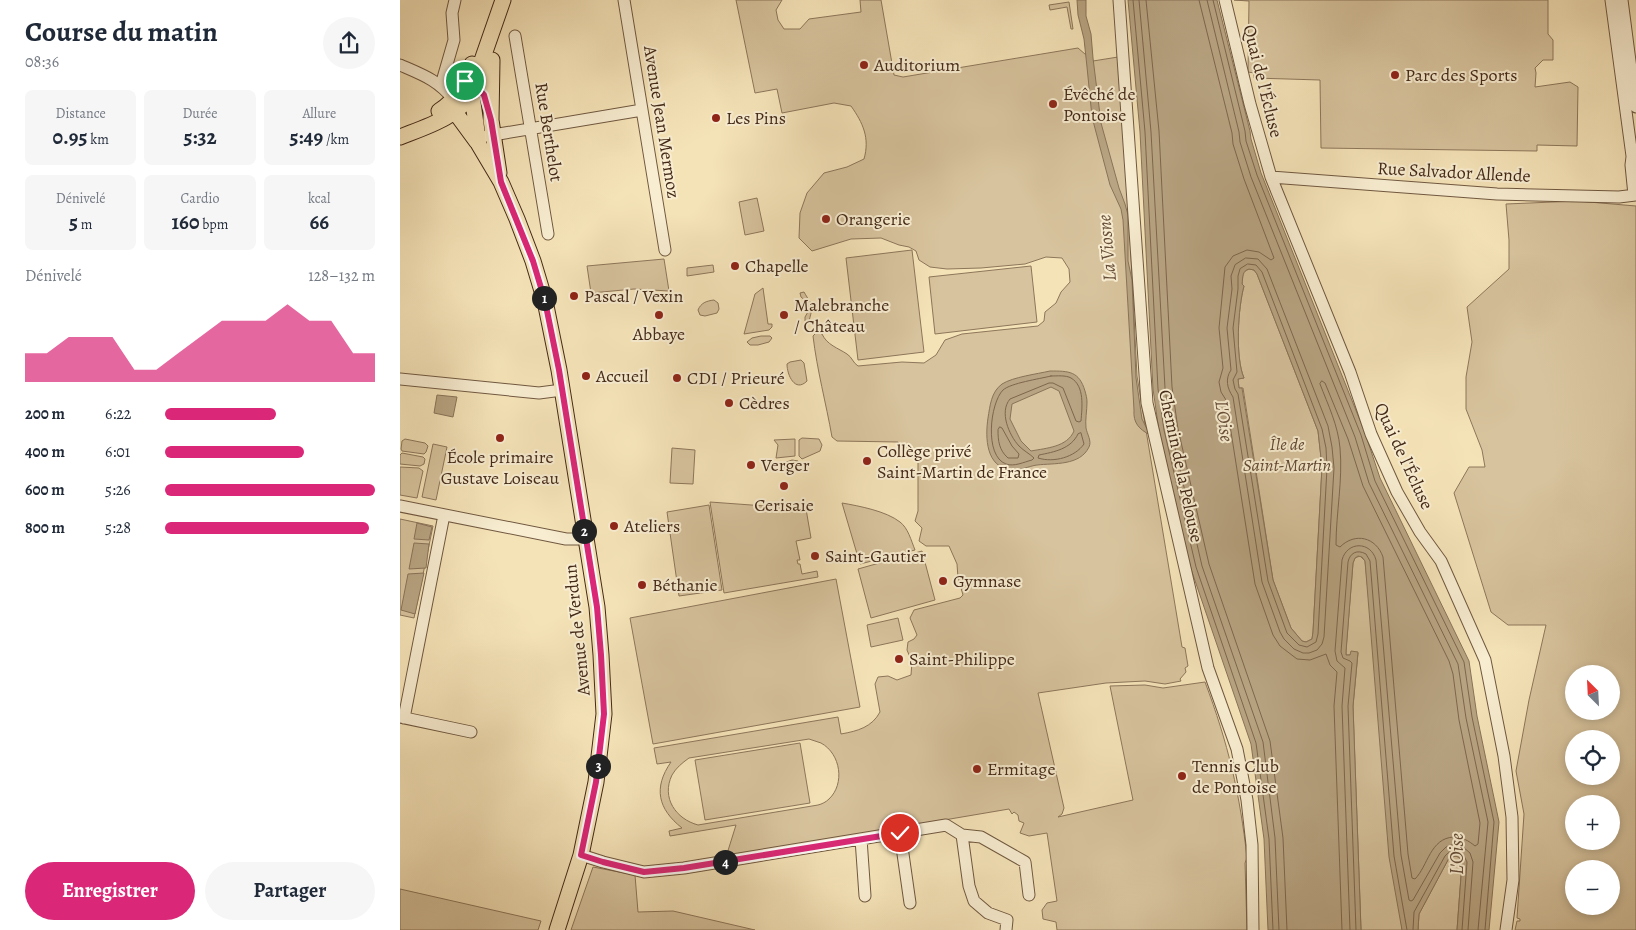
<!DOCTYPE html>
<html lang="fr">
<meta charset="utf-8">
<style>
body{margin:0;font-family:Alegreya,serif;background:#f6f6f7;color:#1f2937;height:100vh;display:flex;flex-direction:column;font-size:19px;white-space:nowrap}
*{box-sizing:border-box;margin:0}
p{font-size:16px;color:#747a83}
.icon{flex:none;width:28px;height:28px;fill:none;stroke:currentColor;stroke-width:2;stroke-linecap:round;stroke-linejoin:round}
.map{position:relative;flex:1;overflow:hidden}
.side{display:flex;flex-direction:column;background:#fff;width:400px}
.side>*{flex:none}
.needle{width:32px;rotate:336deg}
.buttons{position:absolute;left:1165px;top:665px;display:grid;gap:10px}
.buttons a{display:grid;place-items:center;width:55px;height:55px;border-radius:50%;background:#fff;box-shadow:0 2px 8px #0003;font-size:25px}
.pin{position:absolute;display:grid;place-items:center;width:42px;height:42px;color:#fff;margin:-21px;border:2px solid #fff;border-radius:50%;box-shadow:0 1px 5px #0007}
.km{position:absolute;width:25px;height:25px;margin:-12px;border-radius:50%;background:#222;color:#fff;font-size:14px;line-height:25px;text-align:center}
.round{display:grid;place-items:center;flex:none;width:52px;height:52px;border-radius:26px;background:#f6f6f7}
.summary{display:flex;align-items:center;justify-content:space-between;height:85px;padding:0 25px}
h1{font-size:28px;font-weight:700;line-height:38px}
.figures{display:grid;grid-template-columns:repeat(3,1fr);gap:8px;height:85px;padding:5px 25px}
.figures div{display:grid;align-content:center;border-radius:8px;background:#f6f6f7;text-align:center}
.figures b{font-size:21px;font-weight:700}
.figures small{font-size:14px;font-weight:400}
.figures p{font-size:14px}
.chart{height:140px;padding:10px 25px}
.chart p{display:flex;justify-content:space-between}
.chart svg{width:100%;height:90px;margin-top:5px;fill:#db2777;opacity:.7}
.primary-button{display:flex;gap:10px;margin-top:auto;padding:10px 25px}
.primary-button a{flex:1;height:58px;border-radius:30px;background:#db2777;color:#fff;font-size:20px;font-weight:700;line-height:58px;text-align:center}
.primary-button a+a{background:#f6f6f7;color:#1f2937}
ul{padding:0 25px;list-style:none;font-size:16px}
li{display:grid;grid-template-columns:80px 60px 1fr;align-items:center;height:38px}
li i{height:12px;border-radius:6px;background:#db2777}
main{display:flex;flex:1;min-height:0}
.map>svg:first-child{display:block}
.green{fill:#d7c39d;stroke:#8d765a;fill-rule:evenodd}
.water{fill:#b8a482;stroke:#897358;fill-rule:evenodd}
.lines{fill:none;stroke-linecap:round;stroke-linejoin:round}
.shore{stroke:#7e664d;stroke-width:1}
.minor-casing{stroke:#705840;stroke-width:13}
.major-casing{stroke:#432918;stroke-width:17}
.minor{stroke:#f8edd1;stroke-width:11}
.major{stroke:#f5e3b8;stroke-width:15}
.route-casing{stroke:#fff;stroke-width:10}
.route{stroke:#db2777;stroke-width:6}
.poi-dot{fill:#8f2418;stroke:#f8edd1;stroke-width:2}
.labels{text-anchor:middle;dominant-baseline:central;stroke-width:4;stroke-linejoin:round;paint-order:stroke}
.poi-label{font-size:18px;fill:#432918;stroke:#f8edd1;text-anchor:start}
.street-label{font-size:18px;fill:#432918;stroke:#f8edd1}
.park-label{font-size:18px;font-style:italic;fill:#614833;stroke:#f8edd1}
.water-label{font-size:19px;font-style:italic;fill:#664e38;stroke:#f8edd1}
</style>
<main>
<section class="side">
<div class="summary"><div><h1>Course du matin</h1><p>08:36</p></div><a class="round"><svg class="icon" aria-label="share" viewBox="0 0 24 24"><path d="M12 15V3M7 8l5-5 5 5M5 13v7h14v-7"/></svg></a></div>
<div class="figures">
<div><p>Distance</p><b>0.95<small> km</small></b></div>
<div><p>Durée</p><b>5:32</b></div>
<div><p>Allure</p><b>5:49<small> /km</small></b></div>
</div>
<div class="figures">
<div><p>Dénivelé</p><b>5<small> m</small></b></div>
<div><p>Cardio</p><b>160<small> bpm</small></b></div>
<div><p>kcal</p><b>66</b></div>
</div>
<div class="chart"><p><span>Dénivelé</span>128–132 m</p>
<svg viewBox="0 0 160 44" preserveAspectRatio="none"><path d="M0 44V30L10 30L20 22L30 22L40 22L50 38L60 38L70 30L80 22L90 14L100 14L110 14L120 6L130 14L140 14L150 30L160 30V44z"/></svg>
</div>
<ul>
<li><b>200 m</b>6:22<i style="width:53%"></i></li>
<li><b>400 m</b>6:01<i style="width:66%"></i></li>
<li><b>600 m</b>5:26<i style="width:100%"></i></li>
<li><b>800 m</b>5:28<i style="width:97%"></i></li>
</ul>
<div class="primary-button"><a>Enregistrer</a><a>Partager</a></div>
</section>
<div class="map">
<svg width="1236" height="930" viewBox="0 0 1236 930">
<rect width="100%" height="100%" fill="#f5e3b8"/>
<filter id="stains"><feTurbulence type="fractalNoise" baseFrequency=".004" numOctaves="4"/><feColorMatrix values="0 0 0 0 .2 0 0 0 0 .09 0 0 0 0 .02 0 0 0 .5 -.17"/></filter>
<radialGradient id="worn" r=".72"><stop offset=".6" stop-color="#630" stop-opacity="0"/><stop offset="1" stop-color="#630" stop-opacity=".3"/></radialGradient>
<!-- green -->
<path class="green" d="M336,0H382L376,10L378,20L384,29H400L409,19L461,12L460,0H481L494,75L503,77L678,48L693,61L718,57L726,156L737,376L782,647L785,648L788,666L785,668L786,672L780,679L781,681L765,684L745,681L706,683L638,693L664,808L662,814L658,817L733,800L710,686L745,685L763,688L805,682C828,743 840,794 847,858L845,863L847,930H657L656,922L643,919L642,910L647,903L657,901L647,833L629,836L620,833L624,823L619,821L618,815L614,812L612,814L609,809L326,857L336,825L270,836L269,831L282,828C258,809 253,788 271,762L257,764L254,748L438,717L441,734C458,731 472,727 480,712L475,684L478,677L488,676L497,680L511,675L512,662L507,650L508,642L514,639L517,635L510,618L514,610L560,598L563,595L558,578L557,564L549,546H526L519,541L522,528L515,521L518,511V454H499L498,442L437,441L432,437C426,403 417,370 413,336L417,332L422,334C427,345 438,348 447,354C452,357 453,363 458,366L502,362L524,363L536,355L545,340L562,334L638,326L644,321L645,312L656,303L661,292L670,282L669,269L662,258L646,257L625,264L581,268L547,269L530,267L519,260L516,251L509,247L499,245L481,238L451,239L412,251L399,238L400,213L407,193L424,173L447,167L464,159C470,138 463,123 451,106L434,103L382,113L377,89L355,93ZM409,739C413,740 417,742 421,743C441,754 445,784 429,799C426,802 422,804 418,805L298,825C276,819 261,798 272,775C276,768 282,763 289,758Z
M834,0H1148V34L1153,40V60H1143L1135,68L1136,73L1135,87L1170,82L1178,87L1177,146L1137,145V151L921,148L920,80L854,78V73L848,72L849,1Z
M669,2L673,29H671L667,7L650,10L649,5Z
M357,198L364,231L345,235L339,202Z
M1177,201L1236,206V930H1115L1117,921H1120V919L1117,918L1124,814L1116,771L1129,700L1146,625H1108L1091,612L1054,493L1069,467H1085L1082,450L1066,409V377L1072,342L1067,307L1109,269V240L1106,204ZM1174,674H1211V711H1174ZM1174,739H1211V776H1174ZM1174,804H1211V841H1174ZM1174,869H1211V906H1174Z
M512,250L524,352L458,360L446,258Z
M264,259L269,291L234,289L191,293L187,266Z
M313,265L314,272L287,276V268Z
M631,266L637,322L535,334L529,277Z
M849,269L854,270L857,274L918,431L922,467L913,632L912,639L906,642L902,641L891,628L873,580L843,388H839L838,379L844,378C835,357 838,308 844,286L842,284L843,272Z
M363,288L368,324H372V327L369,330L344,334L355,294Z
M404,292C413,308 414,302 409,321H405V317C411,308 409,303 401,297L400,293Z
M314,300L318,303L319,309L317,313L305,316L300,315L298,310C301,303 306,301 314,300Z
M361,336H370L372,338L369,342L358,345H350L347,342L352,338Z
M401,360L404,363L407,381C395,393 387,375 387,364L390,362Z
M402,438L419,439L422,445L420,451L402,459L399,456V440Z
M5,439L25,443L28,446L26,452L24,454L2,451L1,449L2,441Z
M395,439V456L376,458L378,445L374,440Z
M33,444L47,447L36,500L22,497Z
M272,448L295,450L293,484L270,483Z
M2,453L23,457L25,459L24,464L20,466L0,464V455Z
M392,460L398,461L402,465C395,472 386,472 381,464Z
M0,467L19,468L23,471L17,498L0,495Z
M310,502L406,509L411,538L396,541L400,560H397L398,564H400L402,574L417,571L418,577L324,593Z
M442,503C459,506 486,511 500,522C508,528 511,540 515,550L460,564Z
M309,505L322,590L279,596L267,512Z
M0,519L33,526L14,618L0,615Z
M522,551L535,600L471,618L458,569Z
M960,556L965,561L1002,930H961L953,706L958,653L950,655H946V650L953,563L955,558Z
M436,579L460,707L253,744L230,618Z
M498,618L503,640L471,647L467,625Z
M400,743L410,803L305,820L295,760Z
M1054,856L1059,857L1062,863L1057,930H1018L1019,914L1049,858Z
M193,867L235,875L238,912L273,911L355,930H171Z
M0,889L141,921L138,930H0Z"/>
<!-- water -->
<path class="water" d="M677,0H686V16L691,34L693,58L701,123L719,188L725,204L728,215V261L732,280L736,378L742,419L750,435C739,429 733,423 734,410L723,220L721,209L710,185L692,117L687,67L684,39L678,15Z
M728,0H817L850,131L851,139L861,173L965,433L980,478L1069,661L1077,716L1099,822L1089,930H1057L1062,863L1060,858L1056,856L1049,858L1019,914L1018,930H1002L989,857L965,561L962,557L958,556L955,558L953,563L946,652V655H950L951,651L958,652L953,706L961,930H868L864,839L851,744L791,569L759,431L753,389L740,132ZM849,269L854,270L857,274L918,431L922,467L913,632L912,639L906,642L902,641L891,628L873,580L842,388H839L838,379L844,378C835,358 838,307 844,286L842,284C843,277 842,271 849,269Z
M650,371C669,371 679,371 685,391C686,395 687,398 687,402C687,411 685,420 686,428C687,434 692,441 689,447C680,466 654,463 637,465C629,466 620,471 611,470C586,467 585,438 588,418C590,406 591,392 602,384C613,377 637,374 650,371ZM651,387L659,391L674,431C667,447 647,448 631,451L621,441L610,419L612,404Z
M37,395L57,397L53,417L34,413Z
M17,523L32,527L29,540L14,539Z
M14,543L29,544L26,568L9,569Z
M24,573L15,614L1,610L8,574Z"/>
<g class="lines">
<!-- shore -->
<path class="shore" d="M733,0L745,132L758,389L764,430L796,567L856,743L869,839L873,930
M739,0L751,132L765,388L771,430L802,566L863,742L875,838L879,930
M746,0L759,131L772,387L778,429L809,564L870,741L883,838L887,930
M799,0L832,133L833,144L844,179L874,258L871,260L859,252L847,250L833,256L825,267L819,328L823,368L819,382L821,392L826,400L855,584L873,635L880,646L897,659L910,660L926,654L930,665L937,672L934,706L942,930
M807,0L839,132L840,142L851,177L955,437L969,483L1058,664L1066,718L1088,822L1078,930
M813,0L845,131L846,141L857,175L961,435L975,481L1064,662L1072,717L1094,822L1085,930
M846,258L858,259L867,269L928,426L932,447L934,468L924,637L922,644L917,650L909,653H903L894,649L884,639L880,632L862,582L833,397C827,388 825,379 831,370L827,328L832,289L831,276L835,265Z
M848,264L856,265L862,272L922,429L926,448L927,468L918,634L916,642L907,647L899,645L887,633L868,581L838,394L835,389L833,380L837,372L833,328L838,289V276L840,269Z
M651,376C657,376 666,375 671,378C685,386 682,408 681,421L679,422L676,421L663,388L653,383H649L610,399C599,412 609,435 619,446C624,451 630,454 634,458L632,460C624,462 614,467 606,464C584,456 590,403 603,390C611,383 639,379 651,376Z
M922,381L925,383L948,439L963,486L1049,661L1053,674L1059,720L1080,823L1078,844L1075,846C1069,841 1062,837 1054,837C1030,838 1028,866 1015,879L1012,878L1008,854L983,557C976,537 955,532 940,547L936,545C936,513 943,480 940,448C938,425 928,405 920,384Z
M600,427L602,428L612,446L619,454L618,458H608C599,450 598,441 598,430Z
M681,433L684,444C675,457 654,463 638,458L639,455C654,452 671,449 678,434Z
M950,930L942,706L945,668L937,661L935,651L942,560C947,541 971,541 976,560L1001,855L1009,900L1011,901L1013,900L1040,853L1046,847L1054,844L1063,847L1070,853L1073,862L1068,930
M956,930L948,706L952,663L950,661L943,658L941,652L948,562C950,553 957,549 966,554L970,561L994,856L1007,930
M1013,930L1014,912L1045,856C1050,850 1057,849 1063,854L1067,862L1062,930"/>
<defs>
<path id="minor" d="M224,0L265,250
M719,0L747,403L808,668L837,749L847,800L852,845L853,930
M825,0L850,104L871,177L950,372L971,434L997,492L1020,532L1041,561L1085,660L1104,756L1112,817L1113,880L1106,930
M1211,0L1232,156L1236,166
M1222,0L1236,107
M115,36L148,234
M0,65C23,75 38,80 54,100
M41,85L54,40L52,13L55,0
M87,136L242,110
M1232,157L1231,165L1234,195
M871,177L1097,194L1219,197L1236,195
M0,379L139,393L162,390
M0,506L166,539H185
M0,717L71,732
M4,718L44,515
M500,833L510,903
M461,839L465,896
M181,855L203,862L244,872L284,868L546,825L562,835
M606,930L607,920L588,913L574,901L569,886L562,835L581,837L625,862L629,895"/>
<path id="major" d="M103,0L79,69L72,96L79,145L101,182L117,219L133,261L145,301L159,370L197,607L201,655L204,714L196,782L181,855L157,930
M92,60L91,120L99,173
M54,102L55,112L77,142
M39,111C57,100 64,83 72,64
M0,137C31,125 56,118 76,90"/>
</defs>
<!-- minor casing -->
<use href="#minor" class="minor-casing"/>
<!-- major casing -->
<use href="#major" class="major-casing"/>
<!-- minor -->
<use href="#minor" class="minor"/>
<!-- major -->
<use href="#major" class="major"/>
</g>
<g class="lines">
<defs>
<path id="route" d="M65,81L75,85L84,95L91,120L101,182L133,261L145,301L159,370L197,607L201,655L204,714L196,782L181,855L203,862L244,872L284,868L500,833"/>
</defs>
<!-- route casing -->
<use href="#route" class="route-casing"/>
<!-- route -->
<use href="#route" class="route"/>
</g>
<!-- markers -->
<g class="poi-dot">
<circle cx="464" cy="65" r="5"/>
<circle cx="995" cy="75" r="5"/>
<circle cx="653" cy="104" r="5"/>
<circle cx="316" cy="118" r="5"/>
<circle cx="426" cy="219" r="5"/>
<circle cx="335" cy="266" r="5"/>
<circle cx="174" cy="296" r="5"/>
<circle cx="259" cy="315" r="5"/>
<circle cx="384" cy="315" r="5"/>
<circle cx="186" cy="376" r="5"/>
<circle cx="277" cy="378" r="5"/>
<circle cx="329" cy="403" r="5"/>
<circle cx="100" cy="438" r="5"/>
<circle cx="467" cy="461" r="5"/>
<circle cx="351" cy="465" r="5"/>
<circle cx="384" cy="486" r="5"/>
<circle cx="214" cy="526" r="5"/>
<circle cx="415" cy="556" r="5"/>
<circle cx="543" cy="581" r="5"/>
<circle cx="242" cy="585" r="5"/>
<circle cx="499" cy="659" r="5"/>
<circle cx="577" cy="769" r="5"/>
<circle cx="782" cy="776" r="5"/>
</g>
<g class="labels">
<!-- poi labels -->
<g class="poi-label">
<text x="474" y="65">Auditorium</text>
<text x="1005" y="75">Parc des Sports</text>
<text x="663" y="94">Évêché de<tspan x="663" dy="21">Pontoise</tspan></text>
<text x="326" y="118">Les Pins</text>
<text x="436" y="219">Orangerie</text>
<text x="345" y="266">Chapelle</text>
<text x="184" y="296">Pascal / Vexin</text>
<text x="394" y="305">Malebranche<tspan x="394" dy="21">/ Château</tspan></text>
<text x="259" y="334" text-anchor="middle">Abbaye</text>
<text x="196" y="376">Accueil</text>
<text x="287" y="378">CDI / Prieuré</text>
<text x="339" y="403">Cèdres</text>
<text x="477" y="451">Collège privé<tspan x="477" dy="21">Saint-Martin de France</tspan></text>
<text x="100" y="457" text-anchor="middle">École primaire<tspan x="100" dy="21">Gustave Loiseau</tspan></text>
<text x="361" y="465">Verger</text>
<text x="384" y="505" text-anchor="middle">Cerisaie</text>
<text x="224" y="526">Ateliers</text>
<text x="425" y="556">Saint-Gautier</text>
<text x="553" y="581">Gymnase</text>
<text x="252" y="585">Béthanie</text>
<text x="509" y="659">Saint-Philippe</text>
<text x="792" y="766">Tennis Club<tspan x="792" dy="21">de Pontoise</tspan></text>
<text x="587" y="769">Ermitage</text>
</g>
<!-- street labels -->
<g class="street-label">
<text transform="translate(863 81) rotate(76)">Quai de l'Écluse</text>
<text transform="translate(262 122) rotate(81)">Avenue Jean Mermoz</text>
<text transform="translate(149 132) rotate(81)">Rue Berthelot</text>
<text transform="translate(1054 172) rotate(3)">Rue Salvador Allende</text>
<text transform="translate(1004 456) rotate(65)">Quai de l'Écluse</text>
<text transform="translate(781 466) rotate(78)">Chemin de la Pelouse</text>
<text transform="translate(177 630) rotate(-96)">Avenue de Verdun</text>
</g>
<!-- park labels -->
<g class="park-label">
<text x="887" y="444">Île de<tspan x="887" dy="21">Saint-Martin</tspan></text>
</g>
<!-- water labels -->
<g class="water-label">
<text transform="translate(707 248) rotate(-95)">La Viosne</text>
<text transform="translate(824 421) rotate(82)">L'Oise</text>
<text transform="translate(1057 854) rotate(-90)">L'Oise</text>
</g>
</g>
<rect width="100%" height="100%" filter="url(#stains)"/>
<rect width="100%" height="100%" fill="url(#worn)"/>
</svg>
<div class="buttons">
<a><svg class="needle" viewBox="-14 -14 28 28"><path d="M0-13l5 13h-10z" fill="#e53935"/><path d="M0 13l5-13h-10z" fill="#747a83"/></svg></a>
<a><svg class="icon" aria-label="locate" viewBox="0 0 24 24"><circle cx="12" cy="12" r="6"/><path d="M12 2v4M12 18v4M2 12h4M18 12h4"/></svg></a>
<a>+</a>
<a>−</a>
</div>
<div class="pin" style="left:65px;top:81px;background:#1e9e55"><svg class="icon" aria-label="arrive" viewBox="0 0 24 24"><path d="M6 21V4h12l-3 4 3 4H6"/></svg></div>
<div class="pin" style="left:500px;top:833px;background:#d93025"><svg class="icon" aria-label="check" viewBox="0 0 24 24"><path d="M5 12l5 5 9-10"/></svg></div>
<b class="km" style="left:144px;top:298px">1</b>
<b class="km" style="left:184px;top:531px">2</b>
<b class="km" style="left:198px;top:766px">3</b>
<b class="km" style="left:325px;top:862px">4</b>
</div>
</main>
